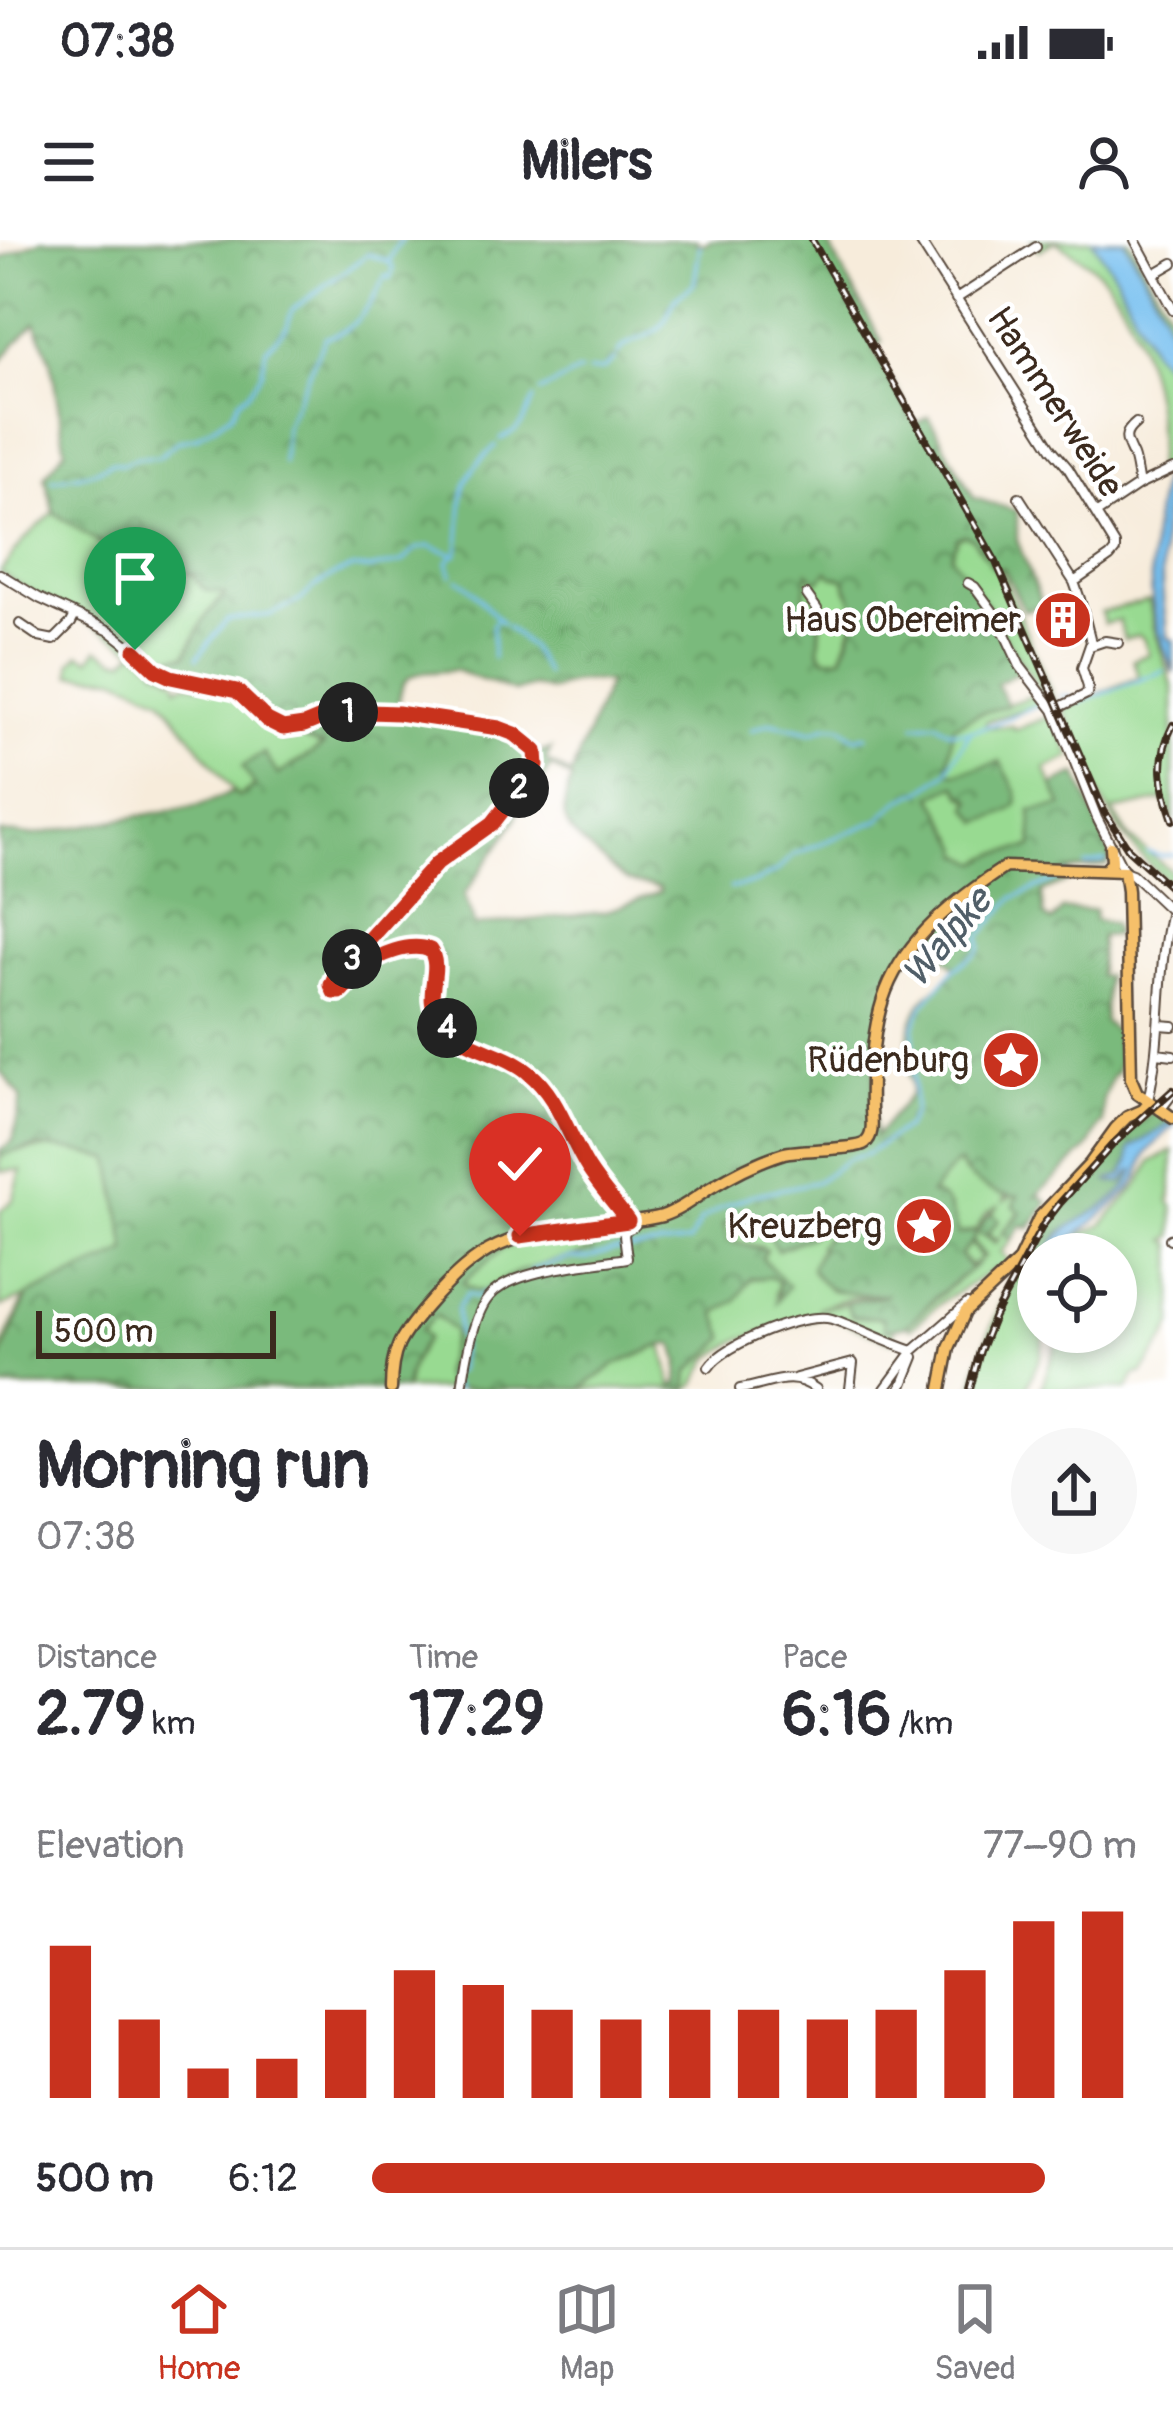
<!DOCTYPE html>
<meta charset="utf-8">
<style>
body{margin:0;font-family:Pangolin,sans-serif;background:#f7f7f7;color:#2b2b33;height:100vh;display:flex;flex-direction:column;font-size:45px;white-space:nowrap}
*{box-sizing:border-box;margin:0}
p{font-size:39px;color:#7c7c81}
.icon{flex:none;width:66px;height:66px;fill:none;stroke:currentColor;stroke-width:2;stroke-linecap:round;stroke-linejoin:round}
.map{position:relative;height:1149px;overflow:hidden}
.sheet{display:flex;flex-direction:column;background:#fff;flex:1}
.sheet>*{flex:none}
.fabs{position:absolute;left:1017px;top:993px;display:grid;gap:24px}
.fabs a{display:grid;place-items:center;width:120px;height:120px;border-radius:50%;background:#fff;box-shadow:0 6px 18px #0003;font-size:60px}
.scale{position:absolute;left:36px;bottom:30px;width:240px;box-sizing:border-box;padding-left:12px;border:6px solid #3b2a1e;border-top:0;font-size:33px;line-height:42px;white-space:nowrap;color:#3b2a1e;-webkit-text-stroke:9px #fff;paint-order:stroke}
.pin{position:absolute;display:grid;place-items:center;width:102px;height:102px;color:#fff;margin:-123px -51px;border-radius:50% 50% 50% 0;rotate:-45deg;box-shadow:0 0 12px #0007}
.pin .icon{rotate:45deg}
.km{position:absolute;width:60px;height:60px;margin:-30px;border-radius:50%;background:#222;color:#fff;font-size:33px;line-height:60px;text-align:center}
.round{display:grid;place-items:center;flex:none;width:126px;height:126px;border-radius:63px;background:#f7f7f7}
.overview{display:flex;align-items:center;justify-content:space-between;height:204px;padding:0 36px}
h1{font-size:66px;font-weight:700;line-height:90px}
.stats{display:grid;grid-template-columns:repeat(3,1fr);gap:18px;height:204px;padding:12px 36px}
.stats div{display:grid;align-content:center}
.stats b{font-size:60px;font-weight:700}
.stats small{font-size:33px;font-weight:400}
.stats p{font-size:33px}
.chart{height:336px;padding:24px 36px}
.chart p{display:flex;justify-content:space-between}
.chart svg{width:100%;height:216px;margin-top:12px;stroke:#c8321e;stroke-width:6}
ul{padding:0 36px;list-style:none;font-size:39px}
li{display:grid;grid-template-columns:192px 144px 1fr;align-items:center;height:90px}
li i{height:30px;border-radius:15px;background:#c8321e}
.status{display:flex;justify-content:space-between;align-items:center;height:84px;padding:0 60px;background:#fff;direction:ltr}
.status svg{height:33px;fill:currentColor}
header{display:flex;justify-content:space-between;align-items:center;height:156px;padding:0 36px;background:#fff;font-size:54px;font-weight:700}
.tabs{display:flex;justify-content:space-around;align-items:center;height:168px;border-top:3px solid #e1e1e2;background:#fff;font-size:33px;color:#7c7c81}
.tabs a{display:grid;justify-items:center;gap:6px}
.tabs .selected{color:#c8321e}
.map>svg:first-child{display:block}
.green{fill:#98da91;stroke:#6a8258;stroke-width:3}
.forest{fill:url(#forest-crowns);stroke:#5a724c;stroke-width:3;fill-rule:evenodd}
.water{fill:#77c0f0;stroke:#597587;stroke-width:3}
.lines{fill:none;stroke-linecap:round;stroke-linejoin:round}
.stream{stroke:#77c0f0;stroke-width:3}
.minor-casing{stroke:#57473a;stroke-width:12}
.major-casing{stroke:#57473a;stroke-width:15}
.minor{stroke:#fff;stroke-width:8}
.major{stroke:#f6c06b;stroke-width:10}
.rail-casing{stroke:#3b2a1e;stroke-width:8}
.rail{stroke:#fff;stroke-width:3;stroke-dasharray:9;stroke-linecap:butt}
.route-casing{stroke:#fff;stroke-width:24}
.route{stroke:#c8321e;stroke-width:15}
.labels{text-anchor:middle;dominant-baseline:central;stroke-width:9;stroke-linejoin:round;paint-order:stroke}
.street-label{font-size:36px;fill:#3b2a1e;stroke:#fff}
.poi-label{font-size:36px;fill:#3b2a1e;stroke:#fff;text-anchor:end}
.water-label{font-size:39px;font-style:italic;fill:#505e68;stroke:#fff}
</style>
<div class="status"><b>07:38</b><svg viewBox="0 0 49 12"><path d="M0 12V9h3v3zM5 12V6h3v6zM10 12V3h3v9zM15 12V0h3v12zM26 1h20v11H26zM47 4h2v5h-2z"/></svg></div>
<header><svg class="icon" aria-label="menu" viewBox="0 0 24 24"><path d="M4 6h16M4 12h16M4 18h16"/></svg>Milers<svg class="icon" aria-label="person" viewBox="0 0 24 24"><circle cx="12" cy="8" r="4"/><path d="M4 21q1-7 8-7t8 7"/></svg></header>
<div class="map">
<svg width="1173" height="1149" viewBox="0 0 1173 1149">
<defs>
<pattern id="forest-crowns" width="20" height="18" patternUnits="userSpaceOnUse" patternTransform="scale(3)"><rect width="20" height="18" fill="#7aba7b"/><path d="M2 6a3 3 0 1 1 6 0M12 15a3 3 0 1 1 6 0" fill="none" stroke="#659764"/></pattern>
</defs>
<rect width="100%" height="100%" fill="#fff"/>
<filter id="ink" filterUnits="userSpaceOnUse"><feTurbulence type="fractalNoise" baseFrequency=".00833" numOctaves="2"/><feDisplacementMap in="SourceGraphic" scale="24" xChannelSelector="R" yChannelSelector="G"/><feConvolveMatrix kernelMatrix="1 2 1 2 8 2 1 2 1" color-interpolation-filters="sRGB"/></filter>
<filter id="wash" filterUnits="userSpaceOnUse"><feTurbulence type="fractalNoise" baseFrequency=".004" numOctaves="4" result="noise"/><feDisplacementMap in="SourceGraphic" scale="48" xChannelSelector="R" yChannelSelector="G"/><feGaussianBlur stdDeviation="2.7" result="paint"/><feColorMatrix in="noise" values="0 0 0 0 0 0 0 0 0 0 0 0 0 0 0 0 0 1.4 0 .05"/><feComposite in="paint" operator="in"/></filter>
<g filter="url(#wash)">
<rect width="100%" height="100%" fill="#f7ecdb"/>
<!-- green -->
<path class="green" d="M1032,0H1129L1173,80V225L1157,231L1155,228C1166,176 1141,83 1107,41C1093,24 1073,13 1055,1L1039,10Z
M54,272L131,325L192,334L226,353L204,379L186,415L162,417L157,428C111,387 50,368 0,332L24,300Z
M964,295L972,298L994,328H1000L1057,467L1052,465L1043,454L951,316L957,298Z
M807,331H831L844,339L848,352L852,353C858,376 850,395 841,417L825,418L819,410L821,383L805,356Z
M1149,361L1154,388L1173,448V583L1164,560L1113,571L1130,598L1173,633V645C1109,596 1093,540 1063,468L1139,437L1133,420L1149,414L1143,398L1138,395L1124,399L1119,380L1104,384L1101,372Z
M98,409L116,419L125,420L135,411L177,441L178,447L187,443L237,455L256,480L282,500L302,498L324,506L278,536L264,514L255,546L238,557L162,458L116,437L71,435V423L80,414L90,419Z
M1032,456H1040L1046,462L987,481L985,487L1012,486L1015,490L1053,475L1071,517L1045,529L1063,566L1033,607L996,614L979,623L962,614L932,556L956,544L964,557L968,556L980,582L1000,523L957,533L948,532L952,486L978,474Z
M58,907L112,919L128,1013L87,1034L28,1055L0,1121V1110L25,1057L0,1067V971L13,960L21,930L0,931V917L8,912Z
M1173,911L1170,962L1173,967V996L1167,1000L1172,1003L1173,1010V1083L1165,1100L1142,1134L1135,1135L1128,1149H1041L1057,1102L1056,1092H1116V1014H1061L1076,997L1102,985L1139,944L1151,922Z
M959,922L964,932L978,941L992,934L999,941L992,948L1006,955L1004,961L1015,955L1018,956L1014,966L1020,972L1002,993L1012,1000L1001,1012L1011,1024L1001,1033L995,1029L943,1061L911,1088L907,1085L979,1021L970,1025L960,1015L970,1003L981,1017L980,1020L985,1016L972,1001L977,991L995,1004L1000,998L996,1000L987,994L999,981L992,973L999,965L985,974L976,990L958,994L950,966L929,955L943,935Z
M748,977L760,982L778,1010L809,997L825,983L834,990L823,1000L812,1027L831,1050L888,1055C865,1056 839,1058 817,1069L846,1063L852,1076L883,1078L885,1090L894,1089L893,1102L827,1075L741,1099L711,1117L695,1145L687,1149L689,1132L725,1098L715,1073L736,1061L750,1039L771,1037L779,1042L776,1053L788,1046L761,1018V1007L728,1001L722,985Z
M599,990L600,1002C583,1019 566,1016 545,1024C522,1032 503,1041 482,1052L467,1047L463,1042L503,1008L521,998Z
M1040,995L1033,1022L1038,1029V1092L1044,1093L1041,1115L1026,1149H972C982,1102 1011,1033 1040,995Z
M436,1075L454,1092L443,1133L448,1149H405C408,1130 415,1114 427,1098L420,1091Z
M663,1105L673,1149H581L614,1125Z"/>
<!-- forest -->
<path class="forest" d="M42,0H697V4L707,3L709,0H826L882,102L874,110L916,184L929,177L974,258L1017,271V300L1042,365L1024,371L1004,328L994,329L972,298L964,295L957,298L951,316L989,368L1021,430L997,444L1007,466L978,474L953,486L948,531L957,533L1000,522C1025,565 1028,566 980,582L968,567L972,561L968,556L965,557L956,545L933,556L961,606L962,614L979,623L996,614L1033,607L1031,571L1062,566L1053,545L1077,534L1111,617L1107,625L1067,631L1072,639L1042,652L1044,675L1052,682L1062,670H1095L1094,680L1113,684L1115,695L1101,696L1099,736H1106L1104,782L1116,792L1119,821L1116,834H1113L1103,859V884L1100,885L1088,908L1034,958L1040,955L1048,963L1030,988L1021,985L1012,1000L1003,994L1021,973L1014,966L1018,956C999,958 968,941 959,923L955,924L930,954C952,957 952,977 958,994L977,991L985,979L992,973L999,980L987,994L995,1002L977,992L972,1001L983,1015L981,1017L971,1003L960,1015L969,1027L979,1021L976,1025L937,1056L907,1085L885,1090L883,1078L852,1076L846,1063L888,1055C856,1053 828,1059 811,1028L821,1008L819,1005L834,990L826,983L809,997L777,1010C759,981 759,974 723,984L728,1001L766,1010L762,1018L788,1046L777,1061L779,1042L771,1037L751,1038L736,1061L716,1073L726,1098L689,1132L687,1149H673V1145L678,1143L679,1121L674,1104L662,1105L614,1125L581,1149H448L443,1133L454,1092L436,1075L420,1090L427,1098C415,1113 408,1130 405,1149L0,1147V1121L28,1055L127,1012L111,919C77,911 33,899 0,917V910L13,901L21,857L0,831V593L32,595L201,565L233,552L239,557L255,546L242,527L264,513L278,535L323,506L302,498L282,500L257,479L237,453L156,429L162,417L186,415L204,379L225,354L204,350L192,334L131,325L54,272L45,236L65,210L51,121L35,82L0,122V19ZM828,331L832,336L844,339L856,370L851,395L841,417L825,418L819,410L820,375L805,355L808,332L818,342ZM455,430L514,452L533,446L551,451C571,441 586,438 608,443L571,535L546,521L551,509L539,513C501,478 447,478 398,471C400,426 417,435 455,430ZM551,526L572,539C554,583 568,591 601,619C610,627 620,639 631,642C641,645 651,645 660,648V652L604,672L475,686L464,655L515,581L522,559H531ZM924,697L955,727C947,743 933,748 922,762C912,774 904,812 907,826C910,838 914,842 911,854L875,897C872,830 873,747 924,697ZM599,991L600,1003C578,1023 544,1022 516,1033C504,1038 494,1046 482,1052L467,1047L463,1042L503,1008L543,997Z
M1154,870L1173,881L1131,909L1129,921L1122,935L1136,931L1125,949L1104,968L1061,992L1046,1014H1038V1029L1033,1022L1038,996L1053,973L1129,892Z"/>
<!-- water -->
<path class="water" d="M1092,0H1124C1142,32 1166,68 1173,105C1173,120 1173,138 1173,153L1170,146L1172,132L1152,111L1116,36Z
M1172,231C1173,244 1166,262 1164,278C1160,318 1161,359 1168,398L1173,400V433C1168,418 1161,402 1157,387C1145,338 1152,283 1163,234Z
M1173,881V887C1167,891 1149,909 1146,915C1139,928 1143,935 1129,950C1107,974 1079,991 1055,1014H1046C1052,1006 1057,996 1065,990C1091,971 1121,965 1134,931L1130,933L1123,942L1111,943L1108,941L1122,935L1129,921L1130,909Z"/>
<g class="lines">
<!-- stream -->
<path class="stream" d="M618,114C628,99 639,101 653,93C667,85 668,69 677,57C680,54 690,47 694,44L700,6
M589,131L603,130L615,119
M540,152L580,131
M501,199L515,191L523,182L534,159
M283,223L285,187L325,97C354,94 374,61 385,36L390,38L394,29L389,22
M52,240C76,234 91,236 111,222L122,224L138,217H158L178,201L197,197L232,174L238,161L249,152L262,132L266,109L287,86L292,70L368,14L389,22L396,7L402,0
M452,335L448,322L453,316
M458,339C477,350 486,369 502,383
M506,386L530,407L546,434
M197,418L227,380L270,375L301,360L313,348L334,335L353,328L371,329L403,322L416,309L430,306L457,315C464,289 457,257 470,235C476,223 487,215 496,205
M493,418L492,385L496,379
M1061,456L1071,457
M1078,463L1164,431
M915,485L937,483L946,489
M751,490L771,483L812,492L827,486L841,487L855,497L867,496
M947,490C971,499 1021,472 1045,461
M1147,612L1161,616L1173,615
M1085,625L1105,621
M730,648L755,643L777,631L795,614L879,580L899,561L923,550L946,533L971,490
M531,1030L570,1018L586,1019L612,1011L689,1002L701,980L723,967L752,955L816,942L848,919L867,914L906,887L914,871V786L923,765L955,728L976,714L981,707L980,697L1013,658L1067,635
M457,1149L448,1137L458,1131L461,1098L458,1096L457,1068L467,1054L475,1057L496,1047"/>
</g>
</g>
<g filter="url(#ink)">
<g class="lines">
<defs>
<path id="minor" d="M919,0L1052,209L1068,228L1115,305V311L1110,317L1074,342
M1135,0L1173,70
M1154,34L1173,23
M956,59L1036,7
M1136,183C1121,195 1126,201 1133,216C1136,224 1137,236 1139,245
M1019,257L1074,342L1080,359L1091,402L1082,428L1088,447L1087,454L1062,466
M1097,273L1139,245L1173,229
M0,334L39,358L110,391L166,435L237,451L267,480L280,487L294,488L337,473L381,472L498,488C516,493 540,505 537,526L493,583L446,615L430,630L334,738L330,747L335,753L340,752C348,745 353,735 361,729C378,714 410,703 431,710C444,730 421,757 440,781C462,809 504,811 529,833C558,856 569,898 588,928C600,947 615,963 628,981
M968,343L975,347L997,377L1020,426L1054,470L1097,578L1124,631L1132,634L1171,671C1156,733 1163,797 1148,860
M807,355L817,369
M20,384L39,397L54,400L71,383L75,375
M1090,406L1105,401L1118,403
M1160,785L1173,786
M1157,813L1173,815
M1160,870L1173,853
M1170,999L1173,998
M709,1127C724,1104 805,1071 832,1079C859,1088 885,1102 913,1111
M796,1138L853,1123L850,1149
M462,1149C465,1125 473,1075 489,1057C513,1028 592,1024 627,1018L624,995L626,989L635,985
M740,1149C770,1145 790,1129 816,1149
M885,1149L913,1111L967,1064
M901,1149L914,1117"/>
<path id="major" d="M1106,630L1112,621L1111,607
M391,1149C391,1110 400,1097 425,1068C490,992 515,997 608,984C626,981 645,981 662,976C680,970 695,958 710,948C733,934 758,921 784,913C801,909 857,910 865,903C875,895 871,879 871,868C870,830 872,787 886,751C907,697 958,658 1005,627L1124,631L1127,651L1131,839L1137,853L1173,878
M941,1149L949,1108L965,1072L1018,1022L1039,978L1090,924L1116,888L1127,877L1143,870L1150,862"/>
</defs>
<!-- minor casing -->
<use href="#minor" class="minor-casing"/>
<!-- major casing -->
<use href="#major" class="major-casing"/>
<!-- minor -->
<use href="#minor" class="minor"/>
<!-- major -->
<use href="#major" class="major"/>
<defs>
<path id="rail" d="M812,0L996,322L1104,571L1129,610L1173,650
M1173,485C1156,518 1161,546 1173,580
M970,1149L980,1111L994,1076L1043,985L1060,963L1114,903L1173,850"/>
</defs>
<!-- rail casing -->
<use href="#rail" class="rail-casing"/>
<!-- rail -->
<use href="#rail" class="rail"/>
</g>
</g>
<g class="lines" filter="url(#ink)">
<defs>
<path id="route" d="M135,410L156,430L171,437L237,451L267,480L283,488L304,485L333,473L369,472L398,473L499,488L515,494L536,511L537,526L493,583L437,623L334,738L331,745L334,752H340C348,745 353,736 361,729C378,714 410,702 430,710C444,730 421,757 440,781C462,809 504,811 529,833C558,856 569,898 588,928C600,947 615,963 628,981L520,996"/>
</defs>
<!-- route casing -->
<use href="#route" class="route-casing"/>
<!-- route -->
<use href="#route" class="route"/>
</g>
<!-- icons -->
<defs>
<symbol id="building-disc" viewBox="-11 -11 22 22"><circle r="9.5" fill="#c8321e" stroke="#fff"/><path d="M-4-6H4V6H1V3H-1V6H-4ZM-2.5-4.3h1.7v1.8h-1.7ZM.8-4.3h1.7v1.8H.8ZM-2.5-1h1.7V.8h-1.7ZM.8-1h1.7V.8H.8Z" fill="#fff"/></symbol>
<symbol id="sight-disc" viewBox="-11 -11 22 22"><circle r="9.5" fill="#c8321e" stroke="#fff"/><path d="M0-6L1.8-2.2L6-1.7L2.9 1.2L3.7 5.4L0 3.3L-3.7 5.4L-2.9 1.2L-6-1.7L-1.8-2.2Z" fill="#fff"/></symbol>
</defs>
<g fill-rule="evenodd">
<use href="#building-disc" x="1030" y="347" width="66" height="66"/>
<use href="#sight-disc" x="978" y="787" width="66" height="66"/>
<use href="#sight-disc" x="891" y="953" width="66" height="66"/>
</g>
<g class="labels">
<!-- street labels -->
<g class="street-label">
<text transform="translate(1055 162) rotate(57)">Hammerweide</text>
</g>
<!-- poi labels -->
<g class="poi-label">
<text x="1021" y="380">Haus Obereimer</text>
<text x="969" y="820">Rüdenburg</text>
<text x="882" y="986">Kreuzberg</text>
</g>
<!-- water labels -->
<g class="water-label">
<text transform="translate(947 698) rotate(-50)">Walpke</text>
</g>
</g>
</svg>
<div class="fabs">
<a><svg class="icon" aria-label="locate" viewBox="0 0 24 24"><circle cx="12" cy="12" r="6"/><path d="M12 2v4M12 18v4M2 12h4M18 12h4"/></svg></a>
</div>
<div class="scale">500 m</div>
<div class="pin" style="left:135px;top:410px;background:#1e9e55"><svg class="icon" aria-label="arrive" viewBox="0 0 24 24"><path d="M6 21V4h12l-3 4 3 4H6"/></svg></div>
<div class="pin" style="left:520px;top:996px;background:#d93025"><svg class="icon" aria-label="check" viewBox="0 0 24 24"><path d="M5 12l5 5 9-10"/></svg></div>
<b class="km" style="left:348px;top:472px">1</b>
<b class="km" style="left:519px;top:548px">2</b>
<b class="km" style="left:352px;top:719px">3</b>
<b class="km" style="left:447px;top:788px">4</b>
</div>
<section class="sheet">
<div class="overview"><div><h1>Morning run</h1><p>07:38</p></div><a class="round"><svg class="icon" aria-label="share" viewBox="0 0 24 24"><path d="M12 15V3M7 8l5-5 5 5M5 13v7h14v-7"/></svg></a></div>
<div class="stats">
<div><p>Distance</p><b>2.79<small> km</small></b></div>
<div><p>Time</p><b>17:29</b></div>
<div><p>Pace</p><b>6:16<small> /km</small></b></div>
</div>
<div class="chart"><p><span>Elevation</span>77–90 m</p>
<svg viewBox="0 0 160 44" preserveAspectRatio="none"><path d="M5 44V13M15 44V28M25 44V38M35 44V36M45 44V26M55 44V18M65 44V21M75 44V26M85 44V28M95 44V26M105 44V26M115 44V28M125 44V26M135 44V18M145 44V8M155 44V6"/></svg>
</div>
<ul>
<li><b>500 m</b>6:12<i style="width:88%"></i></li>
</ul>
</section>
<nav class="tabs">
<a class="selected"><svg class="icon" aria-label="home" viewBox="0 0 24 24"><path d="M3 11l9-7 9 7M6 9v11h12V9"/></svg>Home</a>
<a><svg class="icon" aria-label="map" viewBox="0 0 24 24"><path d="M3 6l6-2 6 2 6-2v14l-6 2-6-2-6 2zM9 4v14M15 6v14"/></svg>Map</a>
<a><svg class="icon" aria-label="saved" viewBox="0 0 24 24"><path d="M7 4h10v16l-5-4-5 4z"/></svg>Saved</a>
</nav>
